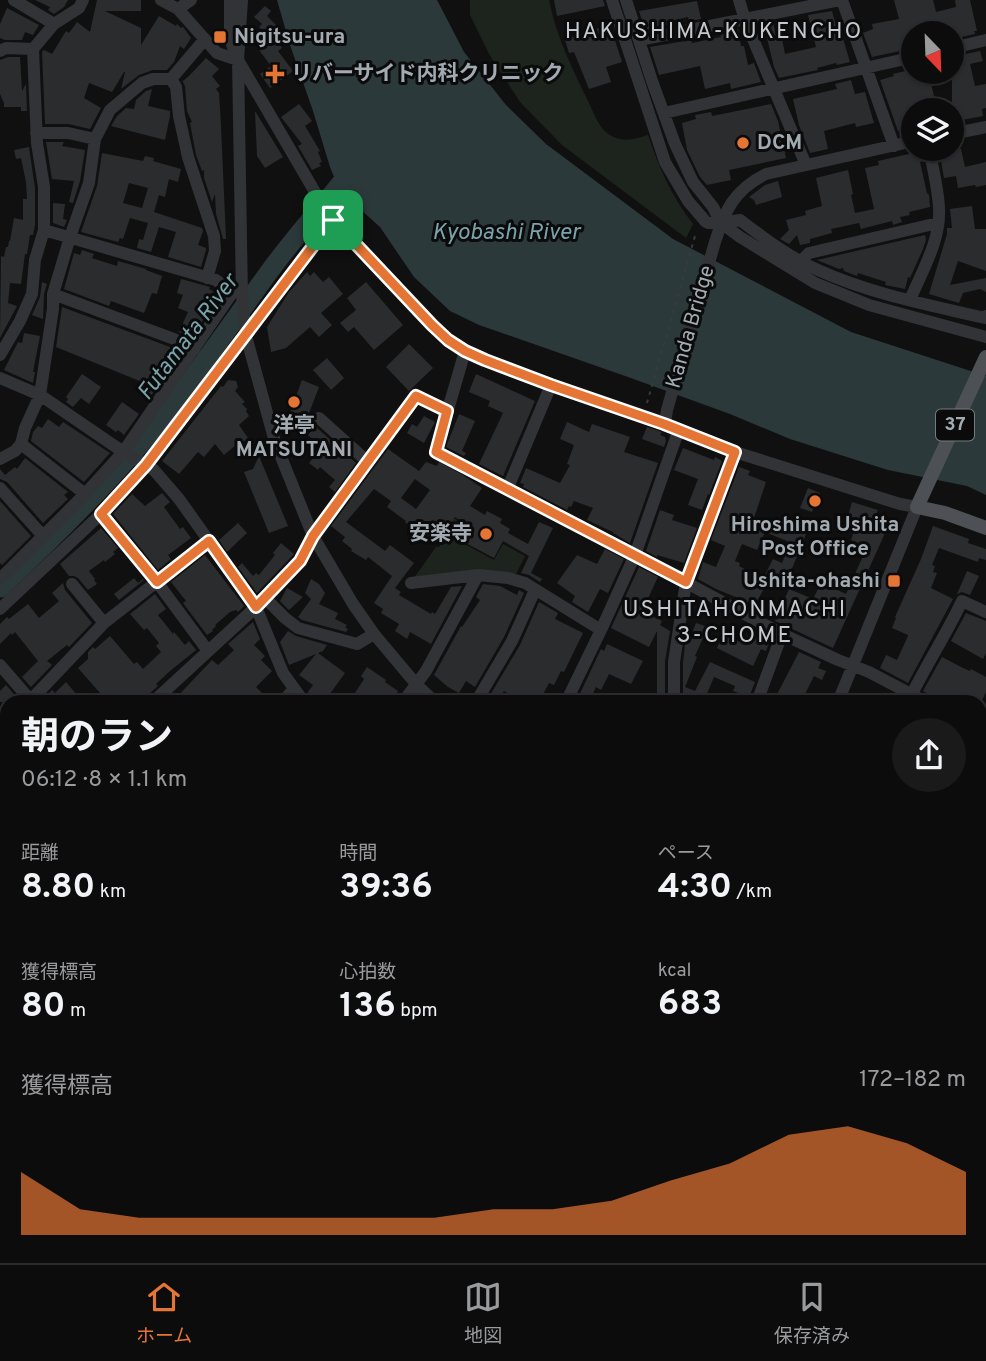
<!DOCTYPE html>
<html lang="ja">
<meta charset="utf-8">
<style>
body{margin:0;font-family:Overpass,"Noto Sans JP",sans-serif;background:#1a1a1b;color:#f1f3f6;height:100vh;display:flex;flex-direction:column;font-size:26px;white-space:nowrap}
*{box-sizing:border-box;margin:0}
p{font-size:23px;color:#9a9b9d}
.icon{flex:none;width:38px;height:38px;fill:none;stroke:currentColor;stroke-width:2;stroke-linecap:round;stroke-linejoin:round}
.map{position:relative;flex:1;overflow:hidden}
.sheet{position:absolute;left:0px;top:695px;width:987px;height:569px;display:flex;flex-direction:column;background:#0c0c0d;border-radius:21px 21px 0 0;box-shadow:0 2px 5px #0004,0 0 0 2px #2c2c2e}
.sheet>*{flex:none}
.needle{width:46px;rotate:157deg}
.fabs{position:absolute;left:901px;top:21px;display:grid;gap:14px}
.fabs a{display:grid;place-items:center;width:63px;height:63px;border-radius:50%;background:#0c0c0d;box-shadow:0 2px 5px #0004,0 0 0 2px #2c2c2e;font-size:35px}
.pin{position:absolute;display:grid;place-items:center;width:60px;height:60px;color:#fff;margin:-30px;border-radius:14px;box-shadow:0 4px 10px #0006}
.round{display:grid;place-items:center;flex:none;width:74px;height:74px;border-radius:37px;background:#1a1a1b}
.head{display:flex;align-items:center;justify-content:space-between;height:119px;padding:0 21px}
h1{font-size:38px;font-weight:700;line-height:52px}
.stats{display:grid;grid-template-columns:repeat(3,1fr);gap:10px;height:119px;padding:7px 21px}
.stats div{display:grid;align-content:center}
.stats b{font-size:35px;font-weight:700}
.stats small{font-size:19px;font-weight:400}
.stats p{font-size:19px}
.chart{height:196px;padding:14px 21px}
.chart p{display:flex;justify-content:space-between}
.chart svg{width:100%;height:126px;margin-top:7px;fill:#e57534;opacity:.7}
.tab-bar{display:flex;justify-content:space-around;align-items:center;height:98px;border-top:2px solid #2c2c2e;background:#0c0c0d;font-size:19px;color:#9a9b9d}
.tab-bar a{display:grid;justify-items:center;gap:4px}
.tab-bar .current{color:#e57534}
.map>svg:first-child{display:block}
.green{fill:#1d241d}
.water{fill:#2c393b}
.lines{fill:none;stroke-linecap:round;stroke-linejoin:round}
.river{stroke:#2c393b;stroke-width:19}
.building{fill:#2b2c2d;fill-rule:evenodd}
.path{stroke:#373b3d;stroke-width:2;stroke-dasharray:3.5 5;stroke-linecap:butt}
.minor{stroke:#313336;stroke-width:12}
.major{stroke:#4d5155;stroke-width:14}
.route-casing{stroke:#fff;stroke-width:14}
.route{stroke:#e57534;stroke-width:9}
.poi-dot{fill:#e57534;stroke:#0b0b0c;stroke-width:2.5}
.labels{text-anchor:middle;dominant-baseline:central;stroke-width:6;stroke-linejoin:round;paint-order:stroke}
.shield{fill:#0b0b0c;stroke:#757b80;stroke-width:2}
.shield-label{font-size:19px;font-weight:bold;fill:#a2abb1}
.poi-label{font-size:21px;font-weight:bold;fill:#a2abb1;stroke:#0b0b0c;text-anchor:start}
.street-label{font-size:21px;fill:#a2abb1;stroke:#0b0b0c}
.neighbourhood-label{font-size:23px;letter-spacing:2px;fill:#c3c9ce;stroke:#0b0b0c}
.water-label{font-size:23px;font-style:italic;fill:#7aa3ab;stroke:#0b0b0c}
</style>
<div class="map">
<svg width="986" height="1263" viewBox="0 0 986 1263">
<rect width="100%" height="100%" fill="#101011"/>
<!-- green -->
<path class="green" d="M470,0H549C556,36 572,68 588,101C593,111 598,126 607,133C620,143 634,140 648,135C659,168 672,197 693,224L686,238L562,145L520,102L489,54L470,15Z
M470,506L474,509L457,540L494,560L503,544L525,556L515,576L414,578L436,547H439L449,529L433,516L439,507L458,521Z"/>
<!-- water -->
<path class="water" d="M277,0H437L464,52L506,105L546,144L673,239L851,332L986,376V495L967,486L888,470L790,439L730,414L628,377L479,325L450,311L414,277L380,227L350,200L344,201L330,167L313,111L290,45Z"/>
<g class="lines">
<!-- river -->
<path class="river" d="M0,588C48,543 95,497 138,447C185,391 226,331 269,272C293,239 320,209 346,177L353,165"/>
</g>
<!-- building -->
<path class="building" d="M35,0H68L64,7L54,14L48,10L50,7Z
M97,0H141V11H105L141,28V45L159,16L176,26L177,24L181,28L183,27L191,38L184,49L180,46L174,62L167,70H153L139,75L121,89L125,72H124L112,92L89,83L84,98L101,108L90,129L68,124H45L42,52L44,50L52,54L66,31L69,33L77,22L90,32Z
M554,0H603L605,6L557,16Z
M894,0H933L936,12L956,7L955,0H970L977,31H974L975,34L952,39V33H914V48L872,57L863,33L873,29L872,24L899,19Z
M697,1L701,19L689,21L688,17L667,22L668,25L645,30L639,11Z
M265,6L271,11L267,16L278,27L268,36L259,27L262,24L254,17Z
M7,8L39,25L33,35L25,32L22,40H5L0,38V24Z
M832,11L836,26L839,25L850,62L837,65L836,63L817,68L818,70L779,78L774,67L765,30L759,31L757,25L773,22L776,36L781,34L785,54L816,47L808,15Z
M610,25L622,62L606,67L611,82L589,89L574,52L569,53L565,40L581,34V33Z
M738,29L741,46H744L748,65L754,63L761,82L731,89L730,83L705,89L700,66L659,75L650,47L691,40L692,43L721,37L720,33Z
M275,38L282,48L278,51L293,71L270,88L260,74L271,66L259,50Z
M980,51L983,61L970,64L975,86L986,84V108L982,109L983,116L952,122V79L931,83L937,110H914V128L898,131L880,80L894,76L893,74L914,69V72H952V70L960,69L957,56Z
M8,57H20L22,91L26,84L27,111H21V107H4V103L0,94V60Z
M206,58L219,69L212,76L220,86L216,89L219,93L221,126L226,239H223L216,214L215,194L212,202L204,178V170L202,171L196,155L190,123L192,122L187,111L185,86L182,80L183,81L190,75Z
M851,80L855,94L865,92L874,123L856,127L855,123L824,131L828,149L810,153L799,125L793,99L837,89L835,84Z
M152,89L148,106L170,111V116L165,140L111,126L117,116L126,108L134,109L136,100L146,91Z
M299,104L312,121L305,126L320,151L318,152L322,162L319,163L321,166L312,170L298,146L302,144L281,117Z
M771,104L778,121L786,158L729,170L731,180L707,185L700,177L687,150L682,123L696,119L695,115L711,112L712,116Z
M255,111L283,157L265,168L257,156Z
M46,142H64L62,146L85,150L80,181L73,203L69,202L74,181L52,179Z
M29,147L35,188V225L33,235H30L27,254H25L21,284L10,283L8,303L17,306L0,338L1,256L4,257L6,247H8L9,241H10L14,218L23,220V199H27L26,182L21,158L16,159L14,150Z
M942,149H961L965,167L986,162V185L976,187L975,185L958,188L956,176L944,178L940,155H943Z
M102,153L143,161L145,156L154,158L153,161L181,169L178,182L169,179L165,197L159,195L154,212L202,228L203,231L198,245L206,248V250L201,267L168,257L176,232L159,227L151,252L137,248L139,239L143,240L148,223L130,218L123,239L120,238L118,242L81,232L97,186ZM129,183L148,188L142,208L123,203Z
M913,153L914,154L921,153L923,161L920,162L927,193L929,195L930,207L909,212L910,215L900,217L902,222L893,225L892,221L861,229L859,223L831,229L832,233L810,239V243L800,245L797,235L789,244L780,239L789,230L786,220L806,215L805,211L822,206L816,178L848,170L853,194L851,195L855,213L874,209L865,168L879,165L878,161Z
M778,181L782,197L756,205L754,200L749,197L765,185Z
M53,203L65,204L63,219L67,220L64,227L53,223Z
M972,206L975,229H986V271L958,261L950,285L986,278V292L980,289L963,293L959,303L929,294L947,234V228H952L950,209Z
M925,235L926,240L923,249L910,278L908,277L905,289L885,285L886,282L858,273L857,276L844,271L843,268L839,269L817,260Z
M82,250L94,254L92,258L117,266L118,261L146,269V270L162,276L157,294L152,293L144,313L111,301L109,306L64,289L74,253L80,255Z
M307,272L310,276L314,272L323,282L329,277L343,294L321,313L332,325L319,337L310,327L286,348L271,352L267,327L289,292Z
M181,279L210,287L209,289L220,295L191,338L179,332L188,312L178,308L183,295L177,293Z
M42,282L47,284L44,294L43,319L32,315L40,297Z
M366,282L403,325L374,350L354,327L348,332L340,323L356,310L347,298Z
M62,307L170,347L181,353L175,361L169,357L157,387L150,397L143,394L147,384L56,347Z
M24,333L40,336L33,372H35L33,383L4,370L18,342L22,343Z
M409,344L433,368L409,391L386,367Z
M327,358L344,378L331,390L313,370Z
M82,374L101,387L89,404L81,398L73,407L66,402L68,399L66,397Z
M476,374L535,401L503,476L479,464L503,413L488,406L490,401L469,392Z
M228,380L236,381L238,387L235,391L245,402L242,404L247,409L246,411L249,416L239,425L248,438L238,446L237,444L224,455L215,444L204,457L198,452L179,474L162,461L221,386L223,387Z
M302,380L319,387L306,421L289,415Z
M122,402L139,414L124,435L118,430L116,432L106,425Z
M459,414L475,421L462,451L466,453L464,456L446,447Z
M424,416L435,422L424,443L407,433L412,424L417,427Z
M48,419L59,427L63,422L110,453L84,482L31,441L33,432L38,426L42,428Z
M567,422L589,432L592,424L630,437L624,452L658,463L630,543L613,533V532L587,520L593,508L574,501L571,507L569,506L567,510L523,487L524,484L520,483L526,468L560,483L570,465L567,464L574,445L560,439Z
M315,426L356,463L335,492L329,487L335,480L320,467L318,470L309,463L322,447L308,435Z
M647,427L662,432L660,435L665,437L666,441L664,447L642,439Z
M683,448L714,460L715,457L722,461L709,495L708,494L702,510L688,505L698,479L674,470Z
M388,449L419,471L426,462L437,466L439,462L463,475L482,488L470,506L485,515L487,511L502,519L500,523L510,529L508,533L528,544L539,522L553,528L531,573L542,579L540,582L529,575L521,573L529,556L503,541L494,558L460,540L468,526L455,517L435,544L405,522L406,521L387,507L391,501L374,489L346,522L385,551L390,545L414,563L395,588L401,592L399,595L431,614L432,612L435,614L451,587L462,586L431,644L410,632L407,639L395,631L399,624L381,613L383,609L374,603L392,576L368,557L366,560L351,551L352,549L342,541L345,537L331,526ZM415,479L430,490L416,509L401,498Z
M259,456L288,526L269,533L244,472L253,469Z
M25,458L68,492L64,495L68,499L43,523L7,482L0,479V469L5,475L15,467L17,469Z
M739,467L750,471L748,475L766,482L754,518L772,525L773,523L806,534L785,586L764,577L773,559L782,563L790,544L787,543V541L765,532L757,550L742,544L735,561L740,563L739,566L768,581L755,605L716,589L698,579L703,562L716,567L725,546L711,540Z
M808,488L820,493L812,512L800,508Z
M162,493L170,502L164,507L180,529L183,527L191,538L168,555L171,559L158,570L113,514L132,494L145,506Z
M0,501L31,536L2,565L0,563Z
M852,502L878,510L876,514L891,520L833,648L775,621L789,589L813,599L820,585L824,587L825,584L846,594L867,547L851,540L858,519L848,516Z
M660,510L674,515L672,520L697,528L684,563L657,555V557L646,551Z
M238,523L247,533L227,552L219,540Z
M933,526L969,539L968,543L986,549V560L979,558L978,562L939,548L932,565L935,566L933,572L937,573L931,588L953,599L908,683L880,668L886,655L897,660L908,636V635L892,628L896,618L895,617L921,559Z
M101,528L118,548L113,552L115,554L105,562L104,560L89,571L95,579L94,580L97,584L88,590L78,578L74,576H69L60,564Z
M281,543L294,554L257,593L238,567L242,563L253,576L256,573L259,575L275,555L273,553Z
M605,549L624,559L608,593L600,589L588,612L572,602L575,596L557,583L577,555L597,564Z
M205,555L244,606L238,612L236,610L230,612L215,625L216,626L212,630L213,631L207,635L183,603L186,601L171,582Z
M639,567L658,577L645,605L646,606L643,612L662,621L660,625L670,631L665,662V697H657V631L649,647L611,628Z
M967,571L979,576L970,595L962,592L957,594Z
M134,578L138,583L143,579L144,580L119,600L114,594Z
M311,579L319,584L325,593L319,604L338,613L335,619L347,625L345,627L348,629L346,632L302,620L298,617L311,599L305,593Z
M63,583L65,590L92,623L69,647L67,645L47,661L52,665L31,687L22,677L38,661L15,632L12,635L11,633L0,644V624L7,617L9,619L28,604L39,618L59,601L52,593Z
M483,584L500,586L517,595L519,590L524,593L504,637L475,687L466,681L459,693L448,687L434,675L461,626L462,627L480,600L476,597Z
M287,588L303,597L289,610L280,601Z
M155,594L166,609L158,615L173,634L174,632L185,645L189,641L196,650L170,671L156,684L158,686L140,702H108L78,668L88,659V652L93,647L95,649L110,636L134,664L137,662L143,669L161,652L156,646L159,643L147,628L144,630L130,614Z
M539,602L558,613L555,619L583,633L564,672L561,671L554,685L549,683L539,702H525L504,691L496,702H486L520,645Z
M966,613L986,621V653L983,659L951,641Z
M253,622L260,639L254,645L265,656L261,660L272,671L256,687L271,702H172L212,660L218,665L234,650L228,644Z
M696,623L708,627L695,656L697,657L685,687L695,691L710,662L755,682L749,697L733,691L735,686L714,677L706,696L711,698H705L703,702H685L687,698H683V663L685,644L687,640L689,641Z
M288,631L296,636L327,645L323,651L318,653L345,673L324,702H313L308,692L313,685L299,675L316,654L289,665L280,642Z
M749,633L765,640L766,636L771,638L766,651L761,649L753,666L717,648L724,634L744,644Z
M607,644L643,661L631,684L609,674L601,690L596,687L589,702H576L601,649L604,651Z
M799,652L821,662L818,668L826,671L822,680L814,676L801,702H773Z
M942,657L963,668L970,671L971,669L986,677V692L981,702H938L931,695L923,691Z
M367,667L386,680L385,682L398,691L394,702H367L355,693L364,679L361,676Z
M66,682L83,702H41L52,690L55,693Z
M6,685L20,701L19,702H0V691Z"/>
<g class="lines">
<!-- path -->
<path class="path" d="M647,403L695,236L698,232"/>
<!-- minor -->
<path class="minor" d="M14,0L54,24
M161,0L178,9L217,53L238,60
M230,0V39L238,60L326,211L353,242L448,340L465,351L507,369L665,423L735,452L900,504L917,507L838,702
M242,0L238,60L242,296L246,336L275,442L313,536L353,604L374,634L416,684L435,702
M612,0L665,162L688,201L706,222L708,223H721L740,237L815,283L869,305L986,337
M626,0L652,81L675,144L693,182L713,207L721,223L740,220C764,238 790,258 818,270C871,294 929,305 985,318L986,316
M739,0L745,20L806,165
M842,0L894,146
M178,9L191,0
M639,40L840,0
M952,48L986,40
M0,51L6,48L33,49
M171,79L205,39
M664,113L914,57
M36,133H68L95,139
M952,134L986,127
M44,230L216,280L232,293
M801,261L809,253L938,223
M53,294L174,339L194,350
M910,300C922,271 941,240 939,208C938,188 933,168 929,149
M465,351L436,451L635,555L782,634L838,660L869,672L926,702
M0,355L20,321L32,294L35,260L44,230V187L37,143L33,49L54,24L79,8L83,0
M0,378L40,395L116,447L154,470L179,499L256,607L283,673L304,702
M319,418L368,462
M665,423L667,410L715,242C725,210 734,190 766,174L914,141
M21,444L85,494
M0,459L15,451L21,444L25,428L40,395L53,309V294L70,237L89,183L95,139L110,110L142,83L153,79H171L176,87L179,116L188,157L214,236L215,251L207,278
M0,488L43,536
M507,490L551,385
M101,514L157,582L208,651
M0,579L85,494L124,451L232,293L242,288
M411,583L478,575L508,578L525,583L601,630
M72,584L104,623
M265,598L285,618L298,628L357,644L374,634
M0,609L101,514L146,465L333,220
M0,665L32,702
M912,694C928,662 947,633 962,601L986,612
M29,702L104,623L209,541
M153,702L256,607L300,561L313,536L416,396L447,411
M282,702L294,689
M403,702L426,671L478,575
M476,702L512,641L535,590
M566,702L601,630L635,555L679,429
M674,702V662L686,582L735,452
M757,702L782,634
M980,732L986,735
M0,733L7,725
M980,801L985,797L986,795
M980,855L986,864
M0,865L7,857
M980,933L986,944
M980,962L986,958
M0,1000L7,991
M980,1047L986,1043
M980,1096L986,1092
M980,1122L986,1127
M0,1144L7,1135
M980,1157L986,1154
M980,1228L986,1226
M253,1256V1263
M484,1256L488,1263
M656,1256L658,1263
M18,1263C40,1259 73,1256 94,1263
M141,1263L146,1256
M268,1263L281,1256
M292,1263L300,1256
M415,1263L425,1256
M893,1263L896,1256"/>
<!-- major -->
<path class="major" d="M986,357L917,507L945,513L986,528"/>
</g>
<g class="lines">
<defs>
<path id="route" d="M333,220L432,325L448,340L465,351L485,360L551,385L664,424L735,452L686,582L436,452L447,411L416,396L313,536L300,561L256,607L209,541L157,582L101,514L146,465Z"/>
</defs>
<!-- route casing -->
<use href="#route" class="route-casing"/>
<!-- route -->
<use href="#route" class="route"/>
</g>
<!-- markers -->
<g class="poi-dot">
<rect x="213" y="30" width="14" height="14" rx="3.5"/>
<path d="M271.5 63.5h7v7h7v7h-7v7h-7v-7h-7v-7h7z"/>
<circle cx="743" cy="143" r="7"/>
<circle cx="294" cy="402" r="7"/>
<circle cx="815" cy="501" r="7"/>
<circle cx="486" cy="534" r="7"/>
<rect x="887" y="574" width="14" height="14" rx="3.5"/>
</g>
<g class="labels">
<!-- shield labels -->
<rect class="shield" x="936" y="409.5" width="38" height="31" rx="5"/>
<g class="shield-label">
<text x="955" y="425">37</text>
</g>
<!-- poi labels -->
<g class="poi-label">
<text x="234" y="37">Nigitsu-ura</text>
<text x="291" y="74">リバーサイド内科クリニック</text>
<text x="757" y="143">DCM</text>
<text x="294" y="426" text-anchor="middle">洋亭<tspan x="294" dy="24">MATSUTANI</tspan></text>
<text x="815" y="525" text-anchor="middle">Hiroshima Ushita<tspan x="815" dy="24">Post Office</tspan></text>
<text x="472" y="534" text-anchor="end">安楽寺</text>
<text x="880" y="581" text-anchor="end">Ushita-ohashi</text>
</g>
<!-- street labels -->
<g class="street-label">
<text transform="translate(691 327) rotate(-74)">Kanda Bridge</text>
</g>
<!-- neighbourhood labels -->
<g class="neighbourhood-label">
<text x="714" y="32">HAKUSHIMA-KUKENCHO</text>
<text x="735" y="610">USHITAHONMACHI<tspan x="735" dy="26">3-CHOME</tspan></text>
</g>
<!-- water labels -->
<g class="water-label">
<text x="506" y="233">Kyobashi River</text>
<text transform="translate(189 338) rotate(-53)">Futamata River</text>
</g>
</g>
</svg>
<div class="fabs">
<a><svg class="needle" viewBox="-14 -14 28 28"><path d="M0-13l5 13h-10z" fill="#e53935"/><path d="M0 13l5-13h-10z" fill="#9a9b9d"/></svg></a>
<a><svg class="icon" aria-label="layers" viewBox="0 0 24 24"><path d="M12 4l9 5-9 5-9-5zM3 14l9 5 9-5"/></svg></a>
</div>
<div class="pin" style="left:333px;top:220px;background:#1e9e55"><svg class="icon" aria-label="arrive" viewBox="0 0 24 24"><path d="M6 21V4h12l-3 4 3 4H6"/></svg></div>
<section class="sheet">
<div class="head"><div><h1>朝のラン</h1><p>06:12 · 8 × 1.1 km</p></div><a class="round"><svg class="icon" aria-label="share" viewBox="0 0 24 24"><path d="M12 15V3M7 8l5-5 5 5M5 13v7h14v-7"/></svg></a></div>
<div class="stats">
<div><p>距離</p><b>8.80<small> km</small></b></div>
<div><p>時間</p><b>39:36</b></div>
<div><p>ペース</p><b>4:30<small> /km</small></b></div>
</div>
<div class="stats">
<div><p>獲得標高</p><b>80<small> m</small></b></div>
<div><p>心拍数</p><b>136<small> bpm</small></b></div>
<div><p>kcal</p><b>683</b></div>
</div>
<div class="chart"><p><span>獲得標高</span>172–182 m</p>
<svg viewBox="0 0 160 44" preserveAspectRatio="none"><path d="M0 44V22L10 35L20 38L30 38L40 38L50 38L60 38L70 38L80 35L90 35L100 32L110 25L120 19L130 9L140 6L150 12L160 22V44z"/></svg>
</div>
</section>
</div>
<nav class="tab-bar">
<a class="current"><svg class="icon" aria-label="home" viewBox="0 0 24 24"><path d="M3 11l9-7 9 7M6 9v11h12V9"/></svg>ホーム</a>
<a><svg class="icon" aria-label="map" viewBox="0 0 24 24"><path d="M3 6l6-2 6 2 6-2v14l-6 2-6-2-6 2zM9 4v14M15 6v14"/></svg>地図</a>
<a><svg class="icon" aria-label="saved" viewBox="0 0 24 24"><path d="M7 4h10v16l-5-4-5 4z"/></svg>保存済み</a>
</nav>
